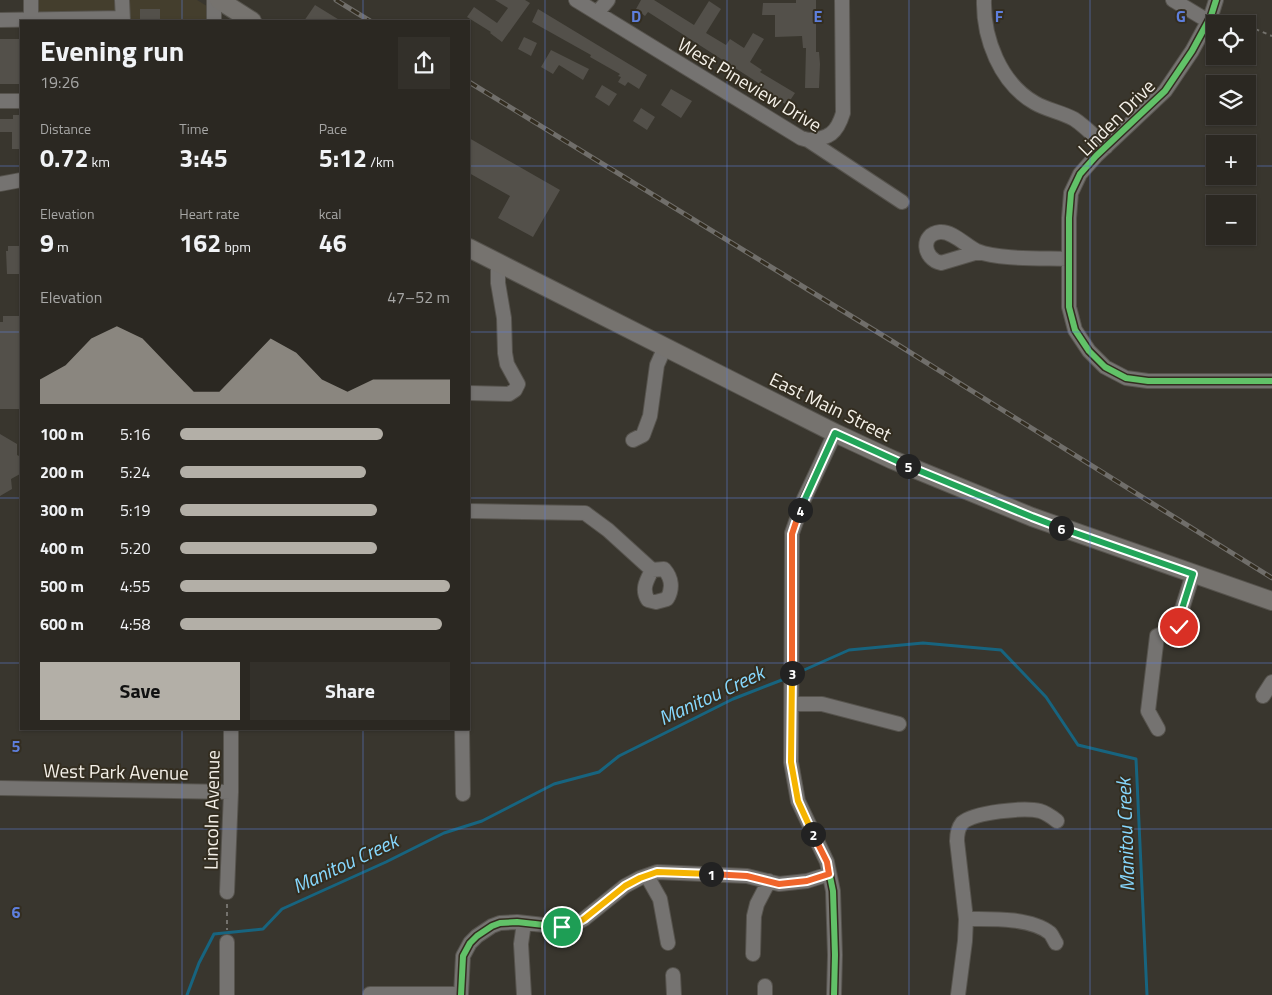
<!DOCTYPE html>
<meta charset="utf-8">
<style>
body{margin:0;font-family:"Titillium Web",sans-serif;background:#33302a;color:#f1f3f6;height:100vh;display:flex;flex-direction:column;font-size:19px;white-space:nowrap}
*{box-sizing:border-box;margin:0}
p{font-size:16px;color:#a6a6a5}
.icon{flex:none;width:28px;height:28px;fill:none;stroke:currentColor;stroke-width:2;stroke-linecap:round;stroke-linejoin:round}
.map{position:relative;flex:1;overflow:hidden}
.details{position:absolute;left:20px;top:20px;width:450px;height:710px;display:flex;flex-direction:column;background:#2b2822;border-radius:0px;box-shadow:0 1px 4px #0004,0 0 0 1px #474440}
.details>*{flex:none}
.buttons{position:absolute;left:1206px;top:15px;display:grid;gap:10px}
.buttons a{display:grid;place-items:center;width:50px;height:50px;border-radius:0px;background:#2b2822;box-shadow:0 1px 4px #0004,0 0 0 1px #474440;font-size:25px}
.pin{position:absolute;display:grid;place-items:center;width:42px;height:42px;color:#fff;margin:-21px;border:2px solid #fff;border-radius:50%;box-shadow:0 1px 5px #0007}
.km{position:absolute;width:25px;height:25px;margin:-12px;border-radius:50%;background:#222;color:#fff;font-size:14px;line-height:25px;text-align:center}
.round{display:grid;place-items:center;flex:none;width:52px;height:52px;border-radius:0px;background:#33302a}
.overview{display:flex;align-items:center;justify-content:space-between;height:85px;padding:0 20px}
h1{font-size:28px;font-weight:700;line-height:38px}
.figures{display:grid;grid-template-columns:repeat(3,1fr);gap:8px;height:85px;padding:5px 20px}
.figures div{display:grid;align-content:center}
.figures b{font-size:25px;font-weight:700}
.figures small{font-size:14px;font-weight:400}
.figures p{font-size:14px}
.chart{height:140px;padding:10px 20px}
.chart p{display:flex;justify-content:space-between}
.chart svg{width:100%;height:90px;margin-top:5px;fill:#b3afa7;opacity:.7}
.primary-button{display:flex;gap:10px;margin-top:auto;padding:10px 20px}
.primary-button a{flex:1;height:58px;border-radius:0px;background:#b3afa7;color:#111;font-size:20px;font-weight:700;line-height:58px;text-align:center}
.primary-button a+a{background:#33302a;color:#f1f3f6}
ul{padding:0 20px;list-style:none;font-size:16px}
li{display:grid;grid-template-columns:80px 60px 1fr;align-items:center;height:38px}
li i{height:12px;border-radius:6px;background:#b3afa7}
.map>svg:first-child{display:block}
.commercial{fill:#443e2d}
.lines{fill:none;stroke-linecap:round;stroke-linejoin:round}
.stream{stroke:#17647f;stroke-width:3}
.building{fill:#53504a}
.minor-casing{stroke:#56534d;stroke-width:16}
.major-casing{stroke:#56534d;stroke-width:20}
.path{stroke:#74726d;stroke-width:2;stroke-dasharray:4 4;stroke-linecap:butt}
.minor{stroke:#757371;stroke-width:14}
.major{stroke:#76736f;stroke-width:18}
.rail-casing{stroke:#706e6a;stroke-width:5}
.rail{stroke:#332d20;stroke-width:3;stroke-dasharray:9;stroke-linecap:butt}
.cycleway-casing{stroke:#332d20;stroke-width:9}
.cycleway{stroke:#61c268;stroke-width:6}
.split-1-casing{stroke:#fff;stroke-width:10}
.split-2-casing{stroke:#fff;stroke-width:10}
.split-3-casing{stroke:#fff;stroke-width:10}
.split-4-casing{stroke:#fff;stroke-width:10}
.split-5-casing{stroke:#fff;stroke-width:10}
.split-6-casing{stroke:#fff;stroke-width:10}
.split-7-casing{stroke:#fff;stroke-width:10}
.split-1{stroke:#f5b400;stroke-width:6}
.split-2{stroke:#f0652b;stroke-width:6}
.split-3{stroke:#f5b400;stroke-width:6}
.split-4{stroke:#f0652b;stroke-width:6}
.split-5{stroke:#22a559;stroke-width:6}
.split-6{stroke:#22a559;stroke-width:6}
.split-7{stroke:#22a559;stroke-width:6}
.grid{fill:none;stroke:#5e7fdd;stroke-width:1;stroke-opacity:0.55}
.labels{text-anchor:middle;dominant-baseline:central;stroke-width:4;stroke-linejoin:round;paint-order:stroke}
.street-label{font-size:19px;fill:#f4f0e8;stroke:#332d20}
.water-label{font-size:20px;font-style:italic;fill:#87d8fe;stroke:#332d20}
.grid-label{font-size:16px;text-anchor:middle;font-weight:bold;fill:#5e7fdd;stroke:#332d20;stroke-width:4;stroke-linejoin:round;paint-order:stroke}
</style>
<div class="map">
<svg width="1272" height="995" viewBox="0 0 1272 995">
<rect width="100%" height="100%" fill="#39362e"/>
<!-- commercial -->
<path class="commercial" d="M28,0H197L210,8L211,21H28Z"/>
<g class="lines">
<!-- stream -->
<path class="stream" d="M795,674L849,650L923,643L1001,650L1046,697L1078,745L1136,759L1147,995
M187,995L199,963L214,934L263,929L282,909L386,862L444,833L482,821L554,784L599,772L619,756L733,699L787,678"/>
</g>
<!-- building -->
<path class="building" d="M495,0H525L530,3L502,42L490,33L491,32L467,17L474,7L497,23L508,8Z
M641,0H654L694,25L709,1L721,9L706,33L726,45L730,39L744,48L753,33L764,39L750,62L762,70L760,72L795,93L787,105L758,88L760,84L648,12L645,16L636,9Z
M796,0H816V52H819L820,64L819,88H805L806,48H803L802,36L775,37V15H762L763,3H796Z
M315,5L341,21H304Z
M140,9H160V21H140Z
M538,9L647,75L639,89L628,82L625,86L618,82L621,77L618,76L620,74L590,57L591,55L532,22Z
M524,37L537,43L531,56L518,49Z
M0,39H21V84H0Z
M551,50L589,69L583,80L559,65L553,74L541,67Z
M602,85L617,94L609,106L595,97Z
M671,89L692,101L681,118L661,105Z
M641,108L655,117L647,130L633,121Z
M13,115H21V149H12V132H0V119H13Z
M469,138L560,190L533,237L498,218L510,196L469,173Z
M8,246H21V274H7L6,251H8Z
M3,316H21V409H0V322H3Z
M0,434L17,444V455L21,457L20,474L11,479L12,489L0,496Z"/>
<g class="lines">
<defs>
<path id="minor" d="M31,0V19
M122,0L123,21
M214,0V21
M576,0L801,138L808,140L902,202
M984,0C983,38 1000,83 1035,103C1047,110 1061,112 1074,119C1085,126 1096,138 1106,147
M1173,0L1208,21
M1216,0L1211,16L1192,51L1165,91L1096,156L1080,174L1071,193L1069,218V307L1075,330L1089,351L1105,367L1126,378L1148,381H1272
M597,13L608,0
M0,20L123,18
M0,101H21
M808,140C829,139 837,133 843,113L842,0
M0,184L21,180
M978,252L941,263C923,259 920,234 940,232C953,231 966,246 977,251C999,260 1044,258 1069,259
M469,393L509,394L515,390L518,384L507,364L505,353L504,318L498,283V263
M633,440L643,435L650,416L657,365L665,347
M469,511L585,513L608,530L652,570
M664,569C672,578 673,589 667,599L656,602L648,600C641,589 647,580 652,570Z
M1263,696L1272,682
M792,704H822L899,724
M462,729L463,794
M1158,729L1148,711L1157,636L1179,627L1182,609L1193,574
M0,788L231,792
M647,876L660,899L668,943
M227,892L231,792V729
M966,919C989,919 1030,917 1050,933C1052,935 1054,940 1056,943
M227,942V995
M753,954L754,916L757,904L769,881
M673,975L674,995
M765,986V995
M370,994H461
M461,995L463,956L470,943L477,936L492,926L500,923L517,922L562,927L574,925L584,919L625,886L640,878L657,872L747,876L779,884L807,881L829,874
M524,995L521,944L524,923
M834,995L835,955L833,891L827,862L798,801L791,762L792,533L804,499L835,433
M958,995L965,941L966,919L957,841C957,835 958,828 962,823C974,812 1025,807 1040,811C1047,813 1052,817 1057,821"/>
<path id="major" d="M219,0L252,21
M469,248L835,433L893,460L1032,517L1272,601"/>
</defs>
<!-- minor casing -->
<use href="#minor" class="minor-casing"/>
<!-- major casing -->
<use href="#major" class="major-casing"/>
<!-- path -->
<path class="path" d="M1224,16L1242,24
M1248,26L1272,36
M227,904V930"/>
<!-- minor -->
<use href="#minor" class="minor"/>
<!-- major -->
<use href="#major" class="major"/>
<defs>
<path id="rail" d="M336,0L370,21
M469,82L887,338L1272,578"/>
</defs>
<!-- rail casing -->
<use href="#rail" class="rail-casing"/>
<!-- rail -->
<use href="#rail" class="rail"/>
<defs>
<path id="cycleway" d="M1216,0L1211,16L1192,51L1165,91L1096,156L1080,174L1071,193L1069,218V307L1075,330L1089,351L1105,367L1126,378L1148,381H1272
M461,995L463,956L470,943L477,936L492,926L500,923L517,922L562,927L574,925L584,919L625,886L640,878L657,872L747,876L779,884L807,881L829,874
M834,995L835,955L833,891L827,862L798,801L791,762L792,533L804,499L835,433"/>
</defs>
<!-- cycleway casing -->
<use href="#cycleway" class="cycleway-casing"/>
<!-- cycleway -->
<use href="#cycleway" class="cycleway"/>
</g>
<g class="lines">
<defs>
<path id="split-1" d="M562,927L574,925L584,919L625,886L640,878L657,872L711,874"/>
<path id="split-2" d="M711,874L747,876L779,884L807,881L829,874L827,862L813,834"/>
<path id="split-3" d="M792,673L791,762L798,801L813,834"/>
<path id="split-4" d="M792,673V534L800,510"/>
<path id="split-5" d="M800,510L835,433L908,466"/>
<path id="split-6" d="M908,466L1032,517L1061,528"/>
<path id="split-7" d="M1061,528L1193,574L1182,609L1179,627"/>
</defs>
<!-- split-1 casing -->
<use href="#split-1" class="split-1-casing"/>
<!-- split-2 casing -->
<use href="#split-2" class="split-2-casing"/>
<!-- split-3 casing -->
<use href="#split-3" class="split-3-casing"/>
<!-- split-4 casing -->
<use href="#split-4" class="split-4-casing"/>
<!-- split-5 casing -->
<use href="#split-5" class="split-5-casing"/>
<!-- split-6 casing -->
<use href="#split-6" class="split-6-casing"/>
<!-- split-7 casing -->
<use href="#split-7" class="split-7-casing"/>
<!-- split-1 -->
<use href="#split-1" class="split-1"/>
<!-- split-2 -->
<use href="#split-2" class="split-2"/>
<!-- split-3 -->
<use href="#split-3" class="split-3"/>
<!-- split-4 -->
<use href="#split-4" class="split-4"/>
<!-- split-5 -->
<use href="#split-5" class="split-5"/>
<!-- split-6 -->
<use href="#split-6" class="split-6"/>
<!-- split-7 -->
<use href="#split-7" class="split-7"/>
</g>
<!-- grid -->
<path class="grid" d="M182,0V21M363,0V21M545,0V995M727,0V995M909,0V995M1090,0V995M0,166H21M469,166H1215M1248,166H1272M0,332H21M469,332H1272M0,498H21M469,498H1272M0,663H21M469,663H1272M182,729V995M363,729V995M0,829H1272"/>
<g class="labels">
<!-- street labels -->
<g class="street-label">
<text transform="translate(750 84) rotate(31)">West Pineview Drive</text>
<text transform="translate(1116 117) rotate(-45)">Linden Drive</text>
<text transform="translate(831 406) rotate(26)">East Main Street</text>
<text transform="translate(116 771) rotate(1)">West Park Avenue</text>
<text transform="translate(211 810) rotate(-89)">Lincoln Avenue</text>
</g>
<!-- water labels -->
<g class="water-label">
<text transform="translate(711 695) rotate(-25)">Manitou Creek</text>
<text transform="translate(1125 835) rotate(-92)">Manitou Creek</text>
<text transform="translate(345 863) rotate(-25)">Manitou Creek</text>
</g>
</g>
<g class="grid-label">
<text x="636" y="22">D</text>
<text x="818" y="22">E</text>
<text x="999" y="22">F</text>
<text x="1181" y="22">G</text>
<text x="16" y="752">5</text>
<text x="16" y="918">6</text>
</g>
</svg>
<div class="buttons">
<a><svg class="icon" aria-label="locate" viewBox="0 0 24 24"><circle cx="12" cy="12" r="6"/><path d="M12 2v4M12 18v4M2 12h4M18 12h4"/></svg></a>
<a><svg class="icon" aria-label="layers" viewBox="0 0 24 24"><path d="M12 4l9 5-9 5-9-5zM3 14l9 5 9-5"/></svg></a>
<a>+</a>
<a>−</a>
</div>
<div class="pin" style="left:562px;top:927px;background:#1e9e55"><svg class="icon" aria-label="arrive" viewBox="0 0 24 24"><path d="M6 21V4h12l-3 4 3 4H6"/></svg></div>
<div class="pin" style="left:1179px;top:627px;background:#d93025"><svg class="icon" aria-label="check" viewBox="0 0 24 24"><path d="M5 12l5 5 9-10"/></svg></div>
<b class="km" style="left:711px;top:874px">1</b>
<b class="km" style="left:813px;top:834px">2</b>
<b class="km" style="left:792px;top:673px">3</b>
<b class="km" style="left:800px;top:510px">4</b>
<b class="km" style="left:908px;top:466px">5</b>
<b class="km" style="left:1061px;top:528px">6</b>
<section class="details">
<div class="overview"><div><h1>Evening run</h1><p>19:26</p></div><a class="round"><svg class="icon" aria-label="share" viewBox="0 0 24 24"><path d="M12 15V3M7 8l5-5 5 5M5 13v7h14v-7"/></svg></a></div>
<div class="figures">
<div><p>Distance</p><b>0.72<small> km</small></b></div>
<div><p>Time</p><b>3:45</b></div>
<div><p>Pace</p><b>5:12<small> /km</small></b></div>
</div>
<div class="figures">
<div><p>Elevation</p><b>9<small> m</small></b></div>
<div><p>Heart rate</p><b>162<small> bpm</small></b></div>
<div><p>kcal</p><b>46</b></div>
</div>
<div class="chart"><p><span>Elevation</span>47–52 m</p>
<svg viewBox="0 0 160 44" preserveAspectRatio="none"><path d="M0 44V32L10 25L20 12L30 6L40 12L50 25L60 38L70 38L80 25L90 12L100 19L110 32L120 38L130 32L140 32L150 32L160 32V44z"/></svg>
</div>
<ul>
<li><b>100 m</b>5:16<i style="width:75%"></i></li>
<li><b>200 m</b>5:24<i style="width:69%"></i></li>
<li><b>300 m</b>5:19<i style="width:73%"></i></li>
<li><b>400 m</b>5:20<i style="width:73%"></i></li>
<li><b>500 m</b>4:55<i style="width:100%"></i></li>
<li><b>600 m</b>4:58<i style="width:97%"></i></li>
</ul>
<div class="primary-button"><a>Save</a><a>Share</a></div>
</section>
</div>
